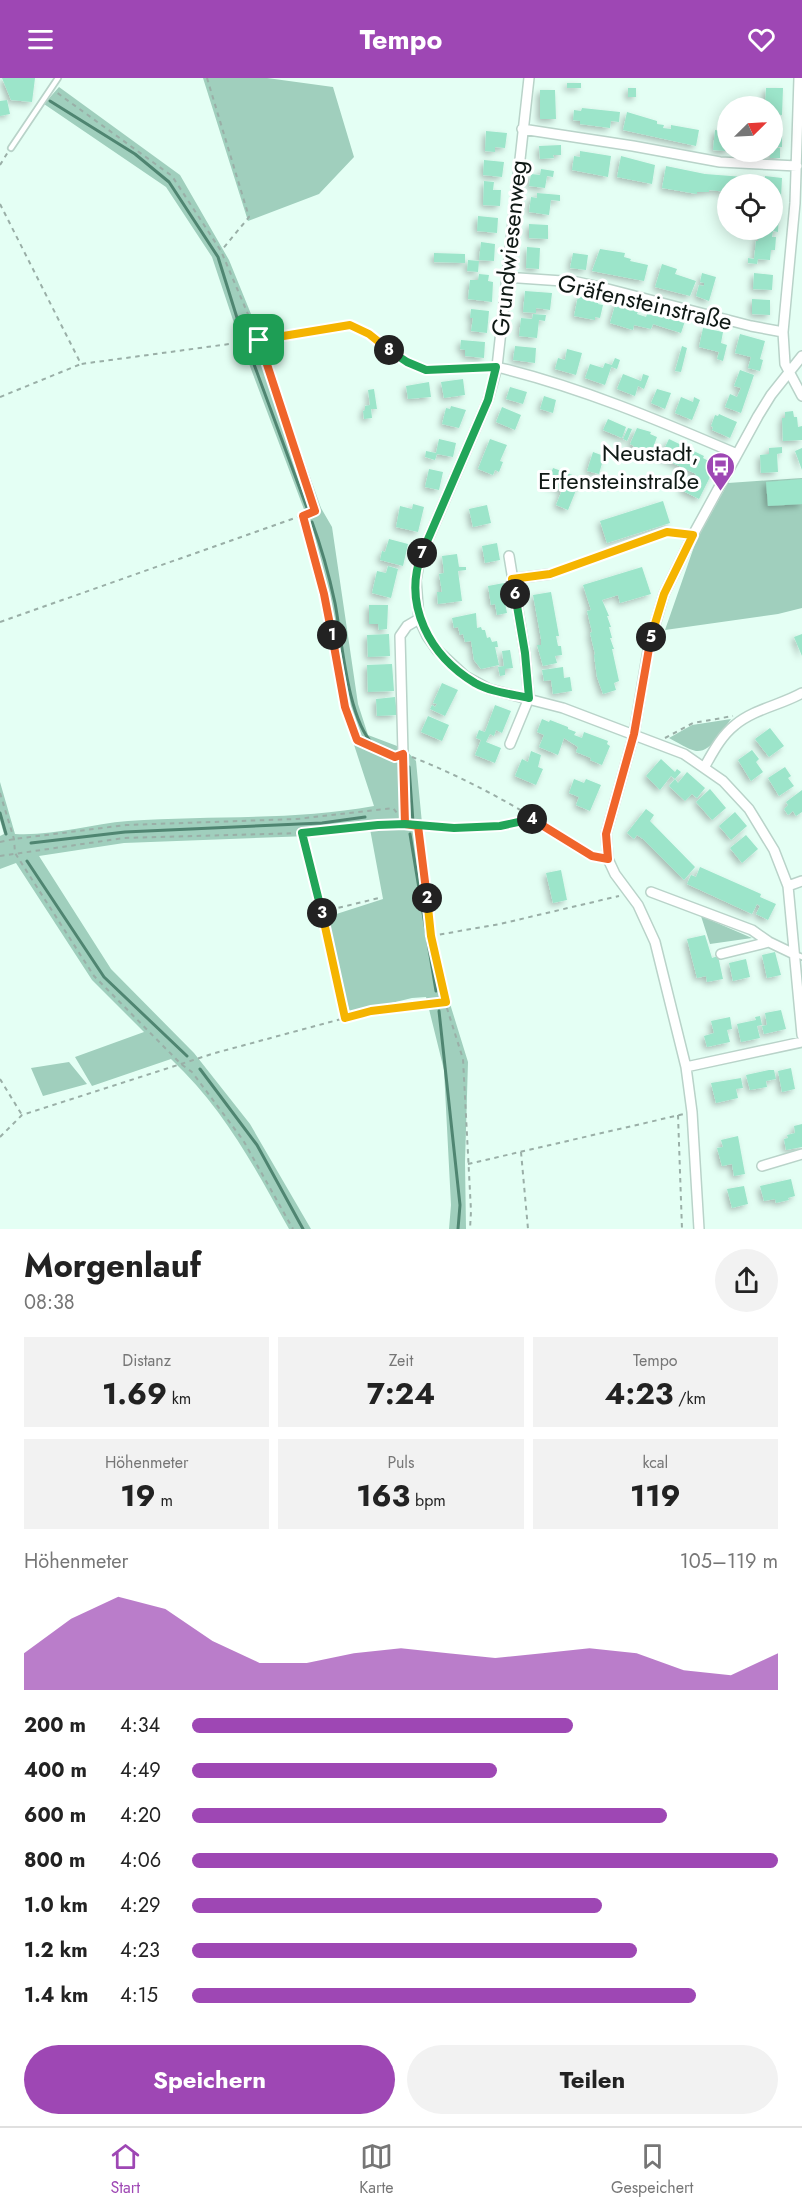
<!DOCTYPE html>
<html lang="de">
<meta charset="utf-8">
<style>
body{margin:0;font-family:Jost,sans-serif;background:#f2f2f2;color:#222;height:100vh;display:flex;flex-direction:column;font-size:22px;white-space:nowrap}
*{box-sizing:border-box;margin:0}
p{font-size:20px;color:#767676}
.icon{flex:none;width:33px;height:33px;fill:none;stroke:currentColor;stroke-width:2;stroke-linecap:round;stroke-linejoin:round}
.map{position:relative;height:1151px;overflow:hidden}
.sheet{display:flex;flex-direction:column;background:#fff;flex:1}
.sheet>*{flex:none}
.needle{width:39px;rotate:66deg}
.buttons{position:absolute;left:717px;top:18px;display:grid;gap:12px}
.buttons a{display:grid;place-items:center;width:66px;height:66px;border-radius:50%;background:#fff;box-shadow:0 3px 15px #0003;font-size:30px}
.pin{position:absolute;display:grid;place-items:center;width:51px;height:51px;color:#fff;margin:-26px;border-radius:12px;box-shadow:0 3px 9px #0006}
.km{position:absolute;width:30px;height:30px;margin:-15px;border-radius:50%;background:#222;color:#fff;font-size:16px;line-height:30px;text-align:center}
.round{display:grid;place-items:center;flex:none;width:63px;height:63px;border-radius:32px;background:#f2f2f2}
.head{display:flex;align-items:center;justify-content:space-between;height:102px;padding:0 24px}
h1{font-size:33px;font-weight:700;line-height:45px}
.metrics{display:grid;grid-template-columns:repeat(3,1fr);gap:9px;height:102px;padding:6px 24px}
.metrics div{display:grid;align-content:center;border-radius:0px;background:#f2f2f2;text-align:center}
.metrics b{font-size:30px;font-weight:700}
.metrics small{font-size:16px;font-weight:400}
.metrics p{font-size:16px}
.chart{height:168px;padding:12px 24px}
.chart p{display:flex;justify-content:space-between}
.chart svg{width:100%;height:108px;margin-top:6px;fill:#9e47b4;opacity:.7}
.button{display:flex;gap:12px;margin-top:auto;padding:12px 24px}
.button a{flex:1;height:69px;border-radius:36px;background:#9e47b4;color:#fff;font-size:24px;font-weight:700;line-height:69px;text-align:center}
.button a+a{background:#f2f2f2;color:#222}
ul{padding:0 24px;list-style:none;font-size:20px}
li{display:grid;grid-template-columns:96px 72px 1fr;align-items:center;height:45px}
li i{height:15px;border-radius:8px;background:#9e47b4}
header{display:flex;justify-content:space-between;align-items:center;height:78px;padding:0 24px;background:#9e47b4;color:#fff;font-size:27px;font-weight:700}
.tabs{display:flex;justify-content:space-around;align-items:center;height:84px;border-top:2px solid #e0e0e0;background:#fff;font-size:16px;color:#767676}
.tabs a{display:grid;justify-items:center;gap:3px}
.tabs .current{color:#9e47b4}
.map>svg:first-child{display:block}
.green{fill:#a0cfbd}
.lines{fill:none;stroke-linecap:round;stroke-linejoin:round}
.stream{stroke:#4f8571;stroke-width:3}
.building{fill:#9ce5ca;filter:url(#shadow)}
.service-casing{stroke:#b9d3c9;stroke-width:8}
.minor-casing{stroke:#b9d3c9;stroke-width:12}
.path{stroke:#9aafa7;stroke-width:2;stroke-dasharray:4.5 4.5;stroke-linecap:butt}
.service{stroke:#fff;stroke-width:4.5}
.minor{stroke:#fff;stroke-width:9}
.split-1-casing{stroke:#fff;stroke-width:12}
.split-2-casing{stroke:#fff;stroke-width:12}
.split-3-casing{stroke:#fff;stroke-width:12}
.split-4-casing{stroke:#fff;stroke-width:12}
.split-5-casing{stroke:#fff;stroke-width:12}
.split-6-casing{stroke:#fff;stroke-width:12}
.split-7-casing{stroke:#fff;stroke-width:12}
.split-8-casing{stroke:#fff;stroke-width:12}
.split-9-casing{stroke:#fff;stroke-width:12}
.split-1{stroke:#f0652b;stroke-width:8}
.split-2{stroke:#f0652b;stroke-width:8}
.split-3{stroke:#f5b400;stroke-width:8}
.split-4{stroke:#22a559;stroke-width:8}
.split-5{stroke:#f0652b;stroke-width:8}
.split-6{stroke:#f5b400;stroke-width:8}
.split-7{stroke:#22a559;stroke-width:8}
.split-8{stroke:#22a559;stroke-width:8}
.split-9{stroke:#f5b400;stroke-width:8}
.labels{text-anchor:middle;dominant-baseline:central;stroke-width:6;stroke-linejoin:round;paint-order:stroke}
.street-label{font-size:24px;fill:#0f1915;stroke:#fff}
.poi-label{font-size:24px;fill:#0f1915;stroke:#fff;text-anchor:end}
</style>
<header><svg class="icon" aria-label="menu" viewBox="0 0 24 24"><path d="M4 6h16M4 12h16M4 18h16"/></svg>Tempo<svg class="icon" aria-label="heart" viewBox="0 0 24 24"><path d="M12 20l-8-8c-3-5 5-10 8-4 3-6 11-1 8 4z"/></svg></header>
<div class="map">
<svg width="802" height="1151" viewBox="0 0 802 1151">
<defs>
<filter id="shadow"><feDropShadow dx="-3" dy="3" stdDeviation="3" flood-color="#0004"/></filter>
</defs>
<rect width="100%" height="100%" fill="#e4fff4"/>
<!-- green -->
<path class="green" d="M203,0H267L333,9L354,79L319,116L248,143Z
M59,9L180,97L229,182L264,268L321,430L332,449L358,626L368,657L405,671L416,683L432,849L447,916L468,984L465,1084L466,1151H449L451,1127L444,992L426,919L412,920L350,935L324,840L383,821L370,751L309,758L124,765L39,778L111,891L194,975L250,1046L311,1151H289C254,1088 224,1031 171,981L92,1008L75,979L144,954L92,902L16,785L0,791V758L4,756L0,742V704L15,756C54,758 90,746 128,743C210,737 293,743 374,728L342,630L305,434L237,254L212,179L166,109L44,26Z
M802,400V530L778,536L665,552L696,463L728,405Z
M731,641C723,651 711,675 696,673C687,671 677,664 669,660L692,647Z
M701,838L752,860L710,866Z
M69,984L87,1006L43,1018L31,990Z"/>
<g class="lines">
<!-- stream -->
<path class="stream" d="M50,23L135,76L169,104L218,179L243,259
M248,270L307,430
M312,444C322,471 329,497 335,525C342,561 347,640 373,666
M409,689L413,744
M0,735L6,756
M410,756L436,913
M31,765L125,754L322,745L365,739
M27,783L104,899L187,978
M439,933L460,1127L458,1151
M200,991L257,1067L303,1151"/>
</g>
<!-- building -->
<path class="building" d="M2,0H35L32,24L11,22Z
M567,5H581V10H567Z
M628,10H636V19H628Z
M766,10H783L782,37L772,36V28H765Z
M540,12H555L556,41H540Z
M7,22L10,36L0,38V23Z
M582,30L620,34L619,44L611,43L610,50L580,46V43L573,42L574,32L581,33Z
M627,34L657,43V46L664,47L663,50L671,51V47L699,52L696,68L623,52Z
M715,52L728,54V72L726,73L713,72Z
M486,53L507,55L505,70L495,69V74L485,73Z
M772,57H782V69H772Z
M561,67V77H553L554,80L540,81L539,68Z
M772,70H780V80H770V74H772Z
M580,73L611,78L608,99L572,92L574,78L580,79Z
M621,78L655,87L652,106L617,99Z
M484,82L504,84L502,99L483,97Z
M666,88L705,96L744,99L743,106H728V114L709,112V114H697V116L662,110Z
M541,91L554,93L553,99L547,98L545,110L529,108L531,96L540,97Z
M765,98L782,100L781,120L776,119V129H772V106H764Z
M484,103L494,104L493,112H501L500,128L483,127Z
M537,115L560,117V123L551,122L549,137L529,134L531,119L537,120Z
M772,135L779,136L778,154L773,153L772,159H776L775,172H771L770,182L758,181L757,186L748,185V180L754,181L756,163H758V157L762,158V152H772Z
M478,138L498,140L497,155L477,153Z
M529,146L548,147V161L529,160Z
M481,164L495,166L494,183L479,182Z
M527,169L540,170L539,191L526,190Z
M600,171L625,175L624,179L631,181L630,183L648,187L644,203L592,193Z
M434,175L465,176V185L434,184Z
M573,175L588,177L586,192L570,190Z
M468,182L479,183L478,194L467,193Z
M662,186L677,191L675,196L696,203L690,218L655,209Z
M702,195L716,199L709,223L696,218L699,207L704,208V205L700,204Z
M754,195L773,197L772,212L753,211Z
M479,196L489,197L488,203L493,204L492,224L468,221L470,202H478Z
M525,213L552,215L550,232L536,230V235L523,234Z
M578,218L599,222L598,226L603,227L600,240L595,239V242L574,238Z
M752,221L770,222V237L752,236Z
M616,224L639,231L637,236L646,239L647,236L655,238L657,234L685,243L681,255L653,246L651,251L634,247L633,252L610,245Z
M471,231L489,233L487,255L471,253L473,240H470Z
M533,236L546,237L545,243L539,242L537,260L519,258L521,240L532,241Z
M703,250L723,254L721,265L727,267L723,283L717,281L719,274L699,269Z
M740,256L765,263L760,281L763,282L760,293L748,290L751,279L735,275Z
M461,262L485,264L484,280L465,278V272L460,271Z
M515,268L536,270L535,285L513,282Z
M682,268L687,270L681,294L675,293Z
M567,271L582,275L576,297L555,291L558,280L565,282Z
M615,280L620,282L617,291L611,289Z
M605,285L612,287L605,307L585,300L590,286L603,290Z
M740,292L754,297L741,335L725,329L730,316L737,319L741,310L734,308Z
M623,296L641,303L643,296L649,298L644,311L638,308L635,318L617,311Z
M463,301L465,317L444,320L441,304Z
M429,304L431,319L408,321L406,308Z
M510,309L527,314L523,326L506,321Z
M374,311L377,331H371L372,340L364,341L363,333L365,332V328L370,327L368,312Z
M657,311L671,315L665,331L651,325Z
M544,318L556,322L553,335L540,331Z
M681,319L693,324L694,319L700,322L692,342L675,335Z
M451,328L466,332L459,350L442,346L446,330L450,331Z
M502,329L521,337L515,352L496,344Z
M793,333L794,339H797L798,349L802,348V362L783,363L782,340H785V334Z
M719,336L737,344L730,360L712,352L713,349L711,348L715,337L718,338Z
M608,341L626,349L622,360L603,352Z
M628,350L632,351L627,363L623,361Z
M637,350L651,354L650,356L657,359L654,367L658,369L653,380L645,373L643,377L632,372L634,368L630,366Z
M439,361L456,365L453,379L437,376L435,382L425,379L426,373L436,375Z
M490,361L507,367L500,383L503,384L499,394L495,392L493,397L478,391Z
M669,361L704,378L703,380L716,387L699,421L681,412L688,398L693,401L696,396L660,379Z
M782,369V375L777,376L778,394L761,395L760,377L769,376V370Z
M802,370V392L795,373Z
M593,374L604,378L599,396L587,393Z
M553,390L581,400L568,432L556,427L562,412L547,406Z
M429,391L443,394L439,412L425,409Z
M802,401V426L768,428L766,404Z
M663,423L670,445L607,465L600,443Z
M413,426L424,429L418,454L396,449L400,428L412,431Z
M487,427L491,445L473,449L469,431Z
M389,461L408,466L403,488L380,482L382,473L385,474Z
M497,465L500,482L485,485L482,468Z
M457,476L459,489H466V492L458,493L462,523L438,526L437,514H442L439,496L444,495L442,478Z
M388,488L398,491L391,520L372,515L377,493L386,495Z
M642,489L651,516L620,525L618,517L602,522L609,538H607L611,549H609L612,560H610L614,571H612L619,603L614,605L616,612L603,616L597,599L594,577L595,576L590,555L592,554L587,533L591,532L583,507Z
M504,505L507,524L505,525L507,535L497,537L495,526L491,527L488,508Z
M551,514L559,558H556L558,568H561L562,577L555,578L557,585L543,588L537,567H541V561L533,517Z
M369,527H388L387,551L379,552L378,546H369Z
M476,535L477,550L481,549L482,552H485L487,560L490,559L492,564L497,563L498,569H495L499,587L481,591L474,582L471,563L465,564L463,556L460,557L458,549L454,550L452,540Z
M389,556L390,578L368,579L367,557Z
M802,556V578L794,559Z
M510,572L513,590L505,591V597L500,598L498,589L504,588L502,573Z
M392,586L394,613L368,614L367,587Z
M563,589L564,600L570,599L572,613L553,616L551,602L544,603L542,592Z
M442,605L458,612L445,638L430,631L432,627L435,629L437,626L433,625Z
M395,619L397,637L377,638L376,621Z
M495,627L511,633L502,655L496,652L494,658L490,656L486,664L501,670L495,685L475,677L481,662L476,660L479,652L485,654Z
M428,638L449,647L442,663L421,654Z
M542,641L549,644L550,642L568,649V651L576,654L574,657L582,660L584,654L608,663L607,666L610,668L602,687L590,682L591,680L576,674L578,669L564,660L558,677L539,669L544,657L537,654Z
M770,650L784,668L769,679L755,661Z
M752,672L759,681L756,684L763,694L751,703L738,682Z
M531,673L541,677L538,689L543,691L536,707L515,698L522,681L528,684Z
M661,681L675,694L677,691L681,694L675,701L671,698L660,712L646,698Z
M785,689L791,698L788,700L794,708L779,718L768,700Z
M687,694L705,710L697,720L692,716L685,723L669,708L675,701L678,705Z
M574,701L584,705L586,701L601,707L590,733L576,727L579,719L569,715Z
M710,711L726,730L712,742L696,724Z
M802,712V734L796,738L793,733L788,737L784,731L788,727L786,724Z
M646,731L654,737L650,743L695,789L684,802L643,761L637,757L634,761L627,755Z
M735,734L747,748L731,762L719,748Z
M746,757L758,771L742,785L730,770Z
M700,789L761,816L760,819L776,826L768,842L756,836L760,828L757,826L752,836L687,806L691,797L696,799Z
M561,792L567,822L553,825L546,795Z
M705,857L712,880L718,878L723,901L707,904L706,898L697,900L687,861Z
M775,874L781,897L767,900L762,877Z
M746,881L750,899L733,903L729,885Z
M781,932L786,951L764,956L762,948L767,947L765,935Z
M760,938L762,947L757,948L760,960L741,964L737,946L756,942L755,939Z
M730,939L732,951L727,952L730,964L707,969L704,958L714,955L711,943Z
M791,990L795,1011L782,1014L778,993Z
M769,992H774L776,1001L766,1003L767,1009L750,1012L746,997Z
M741,1000L743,1010L736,1011L738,1020L716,1025L711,1005Z
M802,1046V1069L786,1072L784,1061L788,1060L787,1057L795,1055L794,1048Z
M738,1058L745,1096L734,1098L732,1086L722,1088L717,1070L723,1069L721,1062Z
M791,1101L795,1118L788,1120L789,1122L776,1125L775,1121L764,1123L760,1108Z
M744,1108L748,1126L732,1130L727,1111Z"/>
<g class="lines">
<defs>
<path id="service" d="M11,70L58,0
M794,876L802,879"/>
<path id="minor" d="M529,0L497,289L488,322L420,480L416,502L419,541L427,558L437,572L465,598L489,611L563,630L684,676L723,703L749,731L774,772L788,808L802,957
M799,0L795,125L783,254L785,286L802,318
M522,51L633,68L720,84L797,88
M506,199L577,204L600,209L751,248L783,254
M497,289C580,309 658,342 737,376
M509,478L525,575L529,620L510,666
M512,501L550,496
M403,676L400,558L407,548L419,541
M705,688C713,674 721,658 735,647C754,631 781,627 802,615
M788,808L802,803
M651,814L752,852L769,864L794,876
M721,876L769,864
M686,989L802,964
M762,1088L802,1076
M699,1151L692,1034L686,989L655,864L638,827L615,796L608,781L606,756L634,656L649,567L664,516L693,457L758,338L771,317L802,278"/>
</defs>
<!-- service casing -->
<use href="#service" class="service-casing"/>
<!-- minor casing -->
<use href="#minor" class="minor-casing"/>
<!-- path -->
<path class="path" d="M207,0L249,139L221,173
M0,87L8,74
M0,126L81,286L259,262L350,247L369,256L418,290L436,293L488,288
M0,319L81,286
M303,438L324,516L345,629L357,662L393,678
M559,492L667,454L684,456
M0,544L315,433L259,262L221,173L172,98L56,14
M665,660L693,645L733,638
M412,679C476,704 536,739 592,778L599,779
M403,685L405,745
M0,715L14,761L15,775L94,898L181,986L192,994L243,1062L293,1151
M418,748C460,750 491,750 532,741
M302,755L345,939
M0,764L14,761L126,747L297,741L393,730L406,746L418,748L431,858L445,924L463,981L471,1133L470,1151
M0,778L124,760L302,755L378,747L406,746
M321,834L379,820
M431,858L500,846L619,818
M0,1001L22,1037
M678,1037L682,1151
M0,1059L22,1037L215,975L371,933L445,924
M521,1074L528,1151
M468,1086L684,1036"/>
<!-- service -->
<use href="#service" class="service"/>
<!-- minor -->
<use href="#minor" class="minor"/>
</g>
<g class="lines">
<defs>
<path id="split-1" d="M259,262L315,433L303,438L324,516L332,557"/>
<path id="split-2" d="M332,557L345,629L357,662L395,679L403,676L405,746L418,748L427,820"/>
<path id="split-3" d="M322,835L345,940L371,933L446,924L431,858L427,820"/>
<path id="split-4" d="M322,835L302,755L378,747L405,746L454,750L500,748L532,741"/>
<path id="split-5" d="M532,741L592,778L608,781L606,756L634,656L651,559"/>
<path id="split-6" d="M515,516L512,501L550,496L667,454L693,457L664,516L651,559"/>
<path id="split-7" d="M422,475C402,527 430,578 475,605C491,614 511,616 529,620L525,575L515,516"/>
<path id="split-8" d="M389,272L407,284L426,292L496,289L488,322L422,475"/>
<path id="split-9" d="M259,262L350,247L369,256L389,272"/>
</defs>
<!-- split-1 casing -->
<use href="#split-1" class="split-1-casing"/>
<!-- split-2 casing -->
<use href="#split-2" class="split-2-casing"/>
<!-- split-3 casing -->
<use href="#split-3" class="split-3-casing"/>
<!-- split-4 casing -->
<use href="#split-4" class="split-4-casing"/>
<!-- split-5 casing -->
<use href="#split-5" class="split-5-casing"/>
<!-- split-6 casing -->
<use href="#split-6" class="split-6-casing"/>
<!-- split-7 casing -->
<use href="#split-7" class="split-7-casing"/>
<!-- split-8 casing -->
<use href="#split-8" class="split-8-casing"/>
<!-- split-9 casing -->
<use href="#split-9" class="split-9-casing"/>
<!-- split-1 -->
<use href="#split-1" class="split-1"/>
<!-- split-2 -->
<use href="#split-2" class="split-2"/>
<!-- split-3 -->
<use href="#split-3" class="split-3"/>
<!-- split-4 -->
<use href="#split-4" class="split-4"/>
<!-- split-5 -->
<use href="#split-5" class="split-5"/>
<!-- split-6 -->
<use href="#split-6" class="split-6"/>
<!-- split-7 -->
<use href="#split-7" class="split-7"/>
<!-- split-8 -->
<use href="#split-8" class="split-8"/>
<!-- split-9 -->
<use href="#split-9" class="split-9"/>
</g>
<!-- icons -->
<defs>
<symbol id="bus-pin" viewBox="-11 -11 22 30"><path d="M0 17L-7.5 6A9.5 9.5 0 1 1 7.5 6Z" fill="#9e47b4" stroke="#fff"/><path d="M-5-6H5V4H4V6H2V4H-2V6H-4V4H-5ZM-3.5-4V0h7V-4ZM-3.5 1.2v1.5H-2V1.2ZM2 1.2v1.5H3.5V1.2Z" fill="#fff"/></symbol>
</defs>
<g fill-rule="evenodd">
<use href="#bus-pin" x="704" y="372" width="33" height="45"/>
</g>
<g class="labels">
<!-- street labels -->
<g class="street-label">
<text transform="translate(509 170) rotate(-84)">Grundwiesenweg</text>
<text transform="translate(645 224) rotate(13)">Gräfensteinstraße</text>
</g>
<!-- poi labels -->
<g class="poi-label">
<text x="699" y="374">Neustadt,<tspan x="699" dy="28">Erfensteinstraße</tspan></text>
</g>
</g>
</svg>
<div class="buttons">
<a><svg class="needle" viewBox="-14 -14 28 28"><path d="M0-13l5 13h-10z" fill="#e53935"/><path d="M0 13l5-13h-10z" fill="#767676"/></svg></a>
<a><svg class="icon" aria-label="locate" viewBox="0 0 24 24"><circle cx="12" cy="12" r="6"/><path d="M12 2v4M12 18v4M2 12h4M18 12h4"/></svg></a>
</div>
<div class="pin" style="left:259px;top:262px;background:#1e9e55"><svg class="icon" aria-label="arrive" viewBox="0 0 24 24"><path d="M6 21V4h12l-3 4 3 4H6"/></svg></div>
<b class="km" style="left:332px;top:557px">1</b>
<b class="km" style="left:427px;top:820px">2</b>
<b class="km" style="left:322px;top:835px">3</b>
<b class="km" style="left:532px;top:741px">4</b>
<b class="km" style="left:651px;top:559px">5</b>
<b class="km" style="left:515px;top:516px">6</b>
<b class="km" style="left:422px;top:475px">7</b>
<b class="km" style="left:389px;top:272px">8</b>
</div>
<section class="sheet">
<div class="head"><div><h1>Morgenlauf</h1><p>08:38</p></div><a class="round"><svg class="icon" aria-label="share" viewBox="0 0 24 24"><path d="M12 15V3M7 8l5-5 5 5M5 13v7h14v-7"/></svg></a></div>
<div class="metrics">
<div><p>Distanz</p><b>1.69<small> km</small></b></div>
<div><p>Zeit</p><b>7:24</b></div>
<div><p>Tempo</p><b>4:23<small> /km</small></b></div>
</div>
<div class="metrics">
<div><p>Höhenmeter</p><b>19<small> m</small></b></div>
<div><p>Puls</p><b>163<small> bpm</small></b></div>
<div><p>kcal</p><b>119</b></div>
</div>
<div class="chart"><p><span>Höhenmeter</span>105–119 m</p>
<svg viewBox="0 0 160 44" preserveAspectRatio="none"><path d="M0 44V29L10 15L20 6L30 11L40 24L50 33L60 33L70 29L80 27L90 29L100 31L110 29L120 27L130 29L140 36L150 38L160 29V44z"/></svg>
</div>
<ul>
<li><b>200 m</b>4:34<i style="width:65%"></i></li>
<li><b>400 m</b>4:49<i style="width:52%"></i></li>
<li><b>600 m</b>4:20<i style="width:81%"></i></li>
<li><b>800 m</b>4:06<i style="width:100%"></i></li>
<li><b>1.0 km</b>4:29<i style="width:70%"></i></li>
<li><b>1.2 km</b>4:23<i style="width:76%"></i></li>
<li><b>1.4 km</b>4:15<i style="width:86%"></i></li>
</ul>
<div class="button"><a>Speichern</a><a>Teilen</a></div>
</section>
<nav class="tabs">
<a class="current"><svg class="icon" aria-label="home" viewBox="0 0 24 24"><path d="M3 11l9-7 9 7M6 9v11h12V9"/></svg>Start</a>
<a><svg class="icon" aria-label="map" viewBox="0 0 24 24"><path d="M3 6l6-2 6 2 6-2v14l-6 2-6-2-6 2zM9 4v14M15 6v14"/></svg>Karte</a>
<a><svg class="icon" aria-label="saved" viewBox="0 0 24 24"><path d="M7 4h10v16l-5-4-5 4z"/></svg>Gespeichert</a>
</nav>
